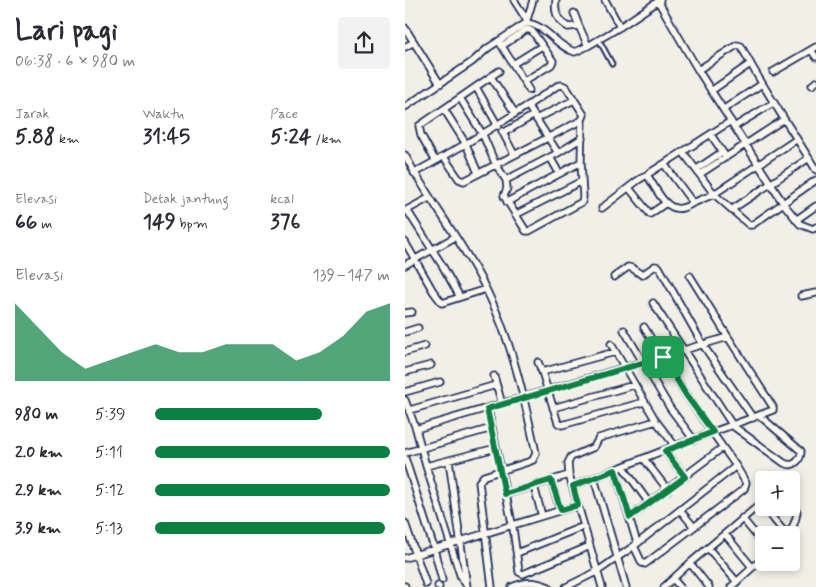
<!DOCTYPE html>
<html lang="id">
<meta charset="utf-8">
<style>
body{margin:0;font-family:Mynerve,sans-serif;background:#f2f2f3;color:#2b2b33;height:100vh;display:flex;flex-direction:column;font-size:19px;white-space:nowrap}
*{box-sizing:border-box;margin:0}
p{font-size:16px;color:#7c7c81}
.icon{flex:none;width:28px;height:28px;fill:none;stroke:currentColor;stroke-width:2;stroke-linecap:round;stroke-linejoin:round}
.map{position:relative;flex:1;overflow:hidden}
.sheet{display:flex;flex-direction:column;background:#fff;width:405px}
.sheet>*{flex:none}
.tools{position:absolute;left:350px;top:471px;display:grid;gap:10px}
.tools a{display:grid;place-items:center;width:45px;height:45px;border-radius:5px;background:#fff;box-shadow:0 2px 8px #0003;font-size:25px}
.pin{position:absolute;display:grid;place-items:center;width:42px;height:42px;color:#fff;margin:-21px;border-radius:10px;box-shadow:0 2px 8px #0006}
.round{display:grid;place-items:center;flex:none;width:52px;height:52px;border-radius:5px;background:#f2f2f3}
.headline{display:flex;align-items:center;justify-content:space-between;height:85px;padding:0 15px}
h1{font-size:28px;font-weight:800;line-height:38px}
.stats{display:grid;grid-template-columns:repeat(3,1fr);gap:8px;height:85px;padding:5px 15px}
.stats div{display:grid;align-content:center}
.stats b{font-size:21px;font-weight:800}
.stats small{font-size:14px;font-weight:400}
.stats p{font-size:14px}
.chart{height:140px;padding:10px 15px}
.chart p{display:flex;justify-content:space-between}
.chart svg{width:100%;height:90px;margin-top:5px;fill:#0b8043;opacity:.7}
ul{padding:0 15px;list-style:none;font-size:16px}
li{display:grid;grid-template-columns:80px 60px 1fr;align-items:center;height:38px}
li i{height:12px;border-radius:6px;background:#0b8043}
main{display:flex;flex:1;min-height:0}
.map>svg:first-child{display:block}
.lines{fill:none;stroke-linecap:round;stroke-linejoin:round}
.lane-casing{stroke:#1b2f5e;stroke-width:7}
.street-casing{stroke:#1b2f5e;stroke-width:9}
.lane{stroke:#fbf7ec;stroke-width:3}
.street{stroke:#fbf7ec;stroke-width:5.5}
.route-casing{stroke:#fff;stroke-width:10}
.route{stroke:#0b8043;stroke-width:6}
</style>
<main>
<section class="sheet">
<div class="headline"><div><h1>Lari pagi</h1><p>06:38 · 6 × 980 m</p></div><a class="round"><svg class="icon" aria-label="share" viewBox="0 0 24 24"><path d="M12 15V3M7 8l5-5 5 5M5 13v7h14v-7"/></svg></a></div>
<div class="stats">
<div><p>Jarak</p><b>5.88<small> km</small></b></div>
<div><p>Waktu</p><b>31:45</b></div>
<div><p>Pace</p><b>5:24<small> /km</small></b></div>
</div>
<div class="stats">
<div><p>Elevasi</p><b>66<small> m</small></b></div>
<div><p>Detak jantung</p><b>149<small> bpm</small></b></div>
<div><p>kcal</p><b>376</b></div>
</div>
<div class="chart"><p><span>Elevasi</span>139–147 m</p>
<svg viewBox="0 0 160 44" preserveAspectRatio="none"><path d="M0 44V6L10 18L20 30L30 38L40 34L50 30L60 26L70 30L80 30L90 26L100 26L110 26L120 34L130 30L140 22L150 10L160 6V44z"/></svg>
</div>
<ul>
<li><b>980 m</b>5:39<i style="width:71%"></i></li>
<li><b>2.0 km</b>5:11<i style="width:100%"></i></li>
<li><b>2.9 km</b>5:12<i style="width:100%"></i></li>
<li><b>3.9 km</b>5:13<i style="width:98%"></i></li>
</ul>
</section>
<div class="map">
<svg width="411" height="587" viewBox="0 0 411 587">
<rect width="100%" height="100%" fill="#f2efe6"/>
<filter id="ink" filterUnits="userSpaceOnUse"><feTurbulence type="fractalNoise" baseFrequency=".02" numOctaves="2"/><feDisplacementMap in="SourceGraphic" scale="10" xChannelSelector="R" yChannelSelector="G"/><feConvolveMatrix kernelMatrix="1 2 1 2 8 2 1 2 1" color-interpolation-filters="sRGB"/></filter>
<g filter="url(#ink)">
<g class="lines">
<defs>
<path id="lane" d="M194,40L207,64"/>
<path id="street" d="M109,0L121,19
M151,0C149,12 152,21 163,27L174,26L183,46
M200,0L215,27
M253,1L293,70L378,203L395,224L408,229L411,227
M169,13L174,26
M121,23L128,0
M0,28L35,84
M95,43L124,90
M97,46L122,29L127,31L146,58L148,61L146,65L119,81
M0,47L9,42
M406,50L411,57
M108,64L137,46
M293,70L332,45L336,46C358,89 386,128 411,170
M368,72L411,47
M86,77L110,113
M407,85L411,82
M71,87L93,126
M306,91L345,64
M123,106L153,153
M0,107L67,62L83,48L121,23C142,25 150,46 170,52L183,46L215,27L255,0
M39,109L61,144L73,173
M319,109L357,84
M131,119L169,100
M329,127L368,103
M97,131L109,154
M98,133L129,115
M306,135L319,154
M278,152L309,194L344,225H347L411,180
M0,155C24,201 58,242 81,289C107,341 119,397 131,453L128,460L123,462L79,476L74,482L87,587
M39,157L54,179L59,181L177,120
M145,157L154,173
M30,160L16,135L14,126L94,71
M259,164L288,203L309,194L392,139
M292,169L317,152
M9,173C59,146 105,118 152,86L157,85L161,87L179,115L177,120L176,162L178,197L177,202L124,231H121L99,196L102,188L101,180L90,163L78,135L55,98
M295,174L378,120
M242,175C250,186 260,212 277,208C281,207 285,205 288,203
M101,180L153,153L177,138
M224,188L245,214L261,203
M102,202L176,162
M197,208L232,181L326,121
M2,210L37,265L55,297
M326,210L404,158
M0,211L24,198
M110,215L177,181
M391,220L411,206
M0,242L28,291L37,303L81,289
M0,265L50,237
M209,277L223,267L227,268L237,275L250,266L254,267L298,345L348,418
M396,296L411,293
M248,303L328,426L379,463C389,468 396,460 396,451L355,416
M0,313L7,312
M219,330L265,408L289,440
M0,332L13,328
M206,344L251,421L270,446
M0,352L20,346
M210,352L137,372L153,423L157,425L239,402
M133,362L137,372
M0,372L26,365
M89,376L97,404
M0,392L35,382
M0,400L11,429L21,466L91,448
M148,408L229,385
M83,409L108,528L114,572L118,574L185,546
M5,410L91,385
M11,429L323,337
M260,451L280,477
M0,453L87,428
M0,458L28,545L37,580
M239,459L263,490
M44,461L62,587
M21,466L56,578L61,584
M218,467L244,503
M210,470L232,543
M189,478L221,587
M146,480L155,510
M129,486L137,516
M168,486L270,446L368,410V407L323,337L285,276
M101,494L164,475
M355,503L382,535
M275,510L289,527
M225,517L317,448
M337,518L359,545
M0,523L21,584
M320,534L347,567
M382,535C388,528 391,521 392,512L386,504
M229,546L237,563L240,564L339,489L341,483L331,466L281,395L239,327
M303,548L332,582
M112,553L179,526
M0,558L173,505
M285,563L304,587
M268,579L275,587
M0,586V587
M33,586L34,587
M107,587C121,581 130,581 144,587
M161,587L193,571L229,546L331,466
M197,587L164,475L163,463L166,457L189,447L194,438L251,421
M259,587L285,563L359,501
M326,587L359,557"/>
</defs>
<!-- lane casing -->
<use href="#lane" class="lane-casing"/>
<!-- street casing -->
<use href="#street" class="street-casing"/>
<!-- lane -->
<use href="#lane" class="lane"/>
<!-- street -->
<use href="#street" class="street"/>
</g>
</g>
<g class="lines" filter="url(#ink)">
<defs>
<path id="route" d="M258,357L281,395L308,432L260,451L280,477L225,517L210,470L168,486L173,505L156,510L146,480L100,494L82,409Z"/>
</defs>
<!-- route casing -->
<use href="#route" class="route-casing"/>
<!-- route -->
<use href="#route" class="route"/>
</g>
</svg>
<div class="tools">
<a>+</a>
<a>−</a>
</div>
<div class="pin" style="left:258px;top:357px;background:#1e9e55"><svg class="icon" aria-label="arrive" viewBox="0 0 24 24"><path d="M6 21V4h12l-3 4 3 4H6"/></svg></div>
</div>
</main>
